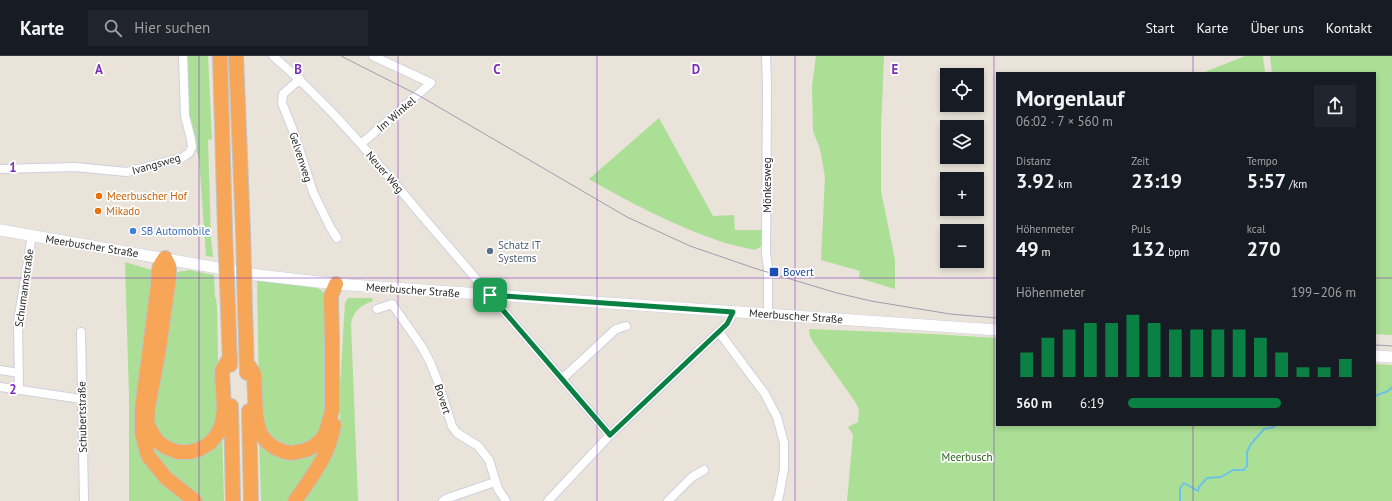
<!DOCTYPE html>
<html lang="de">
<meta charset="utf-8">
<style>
body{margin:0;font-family:"PT Sans",sans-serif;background:#20242c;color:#f1f3f6;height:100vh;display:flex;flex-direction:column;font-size:15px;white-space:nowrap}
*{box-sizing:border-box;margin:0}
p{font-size:13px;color:#9ea1a6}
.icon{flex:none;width:22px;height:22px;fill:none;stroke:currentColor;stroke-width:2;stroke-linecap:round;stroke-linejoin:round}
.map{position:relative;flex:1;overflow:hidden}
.drawer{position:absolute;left:996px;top:16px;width:380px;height:354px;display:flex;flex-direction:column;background:#171b24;border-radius:0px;box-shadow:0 2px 6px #0003}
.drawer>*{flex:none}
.buttons{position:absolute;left:940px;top:12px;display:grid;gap:8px}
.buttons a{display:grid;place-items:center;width:44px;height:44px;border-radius:0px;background:#171b24;box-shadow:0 2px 6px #0003;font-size:20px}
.pin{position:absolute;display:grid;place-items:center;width:34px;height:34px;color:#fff;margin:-17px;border-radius:8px;box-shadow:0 2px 6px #0006}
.round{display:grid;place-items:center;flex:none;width:42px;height:42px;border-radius:0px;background:#20242c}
.head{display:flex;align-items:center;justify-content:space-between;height:68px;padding:0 20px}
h1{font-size:22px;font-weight:600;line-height:30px}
.figures{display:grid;grid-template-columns:repeat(3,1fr);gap:6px;height:68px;padding:4px 20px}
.figures div{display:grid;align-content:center}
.figures b{font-size:20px;font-weight:600}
.figures small{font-size:11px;font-weight:400}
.figures p{font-size:11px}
.chart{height:112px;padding:8px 20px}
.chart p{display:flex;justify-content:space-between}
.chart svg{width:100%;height:72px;margin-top:4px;stroke:#0b8043;stroke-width:6}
ul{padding:0 20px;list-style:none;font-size:13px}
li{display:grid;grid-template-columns:64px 48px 1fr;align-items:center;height:30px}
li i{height:10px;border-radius:5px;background:#0b8043}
header{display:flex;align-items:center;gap:24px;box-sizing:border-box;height:56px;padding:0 20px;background:#171b24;border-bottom:1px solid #363941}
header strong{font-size:19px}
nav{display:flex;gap:22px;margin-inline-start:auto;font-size:14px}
.search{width:280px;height:36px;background:#20242c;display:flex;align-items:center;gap:10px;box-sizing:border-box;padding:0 14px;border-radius:0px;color:#9ea1a6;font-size:15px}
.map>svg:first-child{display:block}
.green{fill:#abdf96}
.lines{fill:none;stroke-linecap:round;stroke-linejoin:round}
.stream{stroke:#6ec1e9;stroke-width:2}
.minor-casing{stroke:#ced0e0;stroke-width:10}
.secondary-casing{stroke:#ced0e0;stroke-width:12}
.motorway-casing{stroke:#c3c3c3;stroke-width:16}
.minor{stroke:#fff;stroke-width:8}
.secondary{stroke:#fff;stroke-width:11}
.motorway{stroke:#f7a556;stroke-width:14}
.tram{stroke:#9c9eb1;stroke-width:1}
.motorway-bridge-casing{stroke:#c3c3c3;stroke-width:16;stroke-linecap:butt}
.motorway-bridge{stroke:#f7a556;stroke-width:14}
.route-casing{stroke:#fff;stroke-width:8}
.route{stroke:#0b8043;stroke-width:5}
.grid{fill:none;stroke:#7b2cbf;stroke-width:1;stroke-opacity:0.55}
.food-dot{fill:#e8710a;stroke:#fff;stroke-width:1.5}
.shop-dot{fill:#3f7fe0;stroke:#fff;stroke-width:1.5}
.service-dot{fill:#5c6f8a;stroke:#fff;stroke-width:1.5}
.transit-dot{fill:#1a4fb4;stroke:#fff;stroke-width:1.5}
.labels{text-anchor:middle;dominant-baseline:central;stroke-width:3.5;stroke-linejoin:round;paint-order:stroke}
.street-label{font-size:11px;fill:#272727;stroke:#fff}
.food-label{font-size:11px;fill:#c56008;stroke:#fff;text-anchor:start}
.shop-label{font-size:11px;fill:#366cbe;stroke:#fff;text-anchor:start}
.service-label{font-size:11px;fill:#4e5e75;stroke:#fff;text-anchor:start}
.transit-label{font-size:11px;fill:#164399;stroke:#fff;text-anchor:start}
.park-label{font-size:11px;fill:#26601b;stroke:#fff}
.grid-label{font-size:13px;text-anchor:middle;font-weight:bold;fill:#7b2cbf;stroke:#fff;stroke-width:3.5;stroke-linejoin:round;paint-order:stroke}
</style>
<header>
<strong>Karte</strong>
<div class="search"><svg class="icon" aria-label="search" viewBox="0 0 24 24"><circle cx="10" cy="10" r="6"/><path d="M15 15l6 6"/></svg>Hier suchen</div>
<nav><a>Start</a><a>Karte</a><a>Über uns</a><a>Kontakt</a></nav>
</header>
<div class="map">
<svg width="1392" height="445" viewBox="0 0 1392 445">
<rect width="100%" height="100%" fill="#e9e3d9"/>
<!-- green -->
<path class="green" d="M180,0H208L212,83L208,84L211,182L213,201L206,200L199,103L187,61Z
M816,0H884L881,72V135L895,204V233L859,222L860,215L821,204L825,121L820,93L813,75L812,30Z
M1245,0H1263L1265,17H1202Z
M1270,0H1392V279L1375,278V17H1272Z
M659,62L713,160L734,159L735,174H762V159H765L762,188L760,191L755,194C743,191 731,189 719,185C674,169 630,147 589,123Z
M125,206L155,215L136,374L139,392L142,402L187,445H129V341Z
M189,214L214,219L215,241L216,243L217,251L219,353L214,375L199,388L178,390L168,387L155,374L152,354L174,220L178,216Z
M257,224L317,232C323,234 325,238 327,244L326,356L318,378L300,392L282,390L265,376L259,336Z
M348,242H372L373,245C360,250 354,254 351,268L358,445H300L338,375L340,361V329L345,247Z
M809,273L933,278L997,282V369H1375V308L1392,309V445H847L853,379L848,371L858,366L859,354L856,347L813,286L810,280Z
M222,374L224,445H199L156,408L149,378L179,398Z
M259,381L279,397L329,381L291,445H261Z"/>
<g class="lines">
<!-- stream -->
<path class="stream" d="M1375,340L1388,335L1392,331
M1180,445V432L1184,427L1198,435L1199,431L1207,422L1221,421L1233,414H1244L1247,410V396L1251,388L1264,373L1274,371V369"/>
<defs>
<path id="minor" d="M273,0C329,48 376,105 423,161C486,234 548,306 610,379
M766,0L767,28L766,198L768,212V258
M300,23L283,38L282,47L294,77L313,136L330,171L337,182
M361,88L431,27L373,0
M0,113L75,111L127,116L182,102L189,97L192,91L191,83L185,60L183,0
M377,253L392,248L422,291L430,306L438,326L452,370L457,377L478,390L489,404L498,433L506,445
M81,276L84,445
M719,276L765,338L777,361L784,387V413L779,440L777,445
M0,314L19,317
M562,323L616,273L626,270
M0,331L81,343
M19,333L18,266L32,179
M443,445L448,442L495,426
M548,445L610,379L727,268L730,264L733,256
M668,445L692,421L704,414"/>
<path id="secondary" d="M0,174L258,219L336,228L997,274
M1375,300L1392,301"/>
<path id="motorway" d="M220,0L225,174
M236,0L243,176
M228,252L230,309
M245,253L247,317
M247,307L254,318L256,361L260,377L267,386L275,392L285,396L293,397L306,394L314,390L322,383L326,376L332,355V285L331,240L336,228
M231,350L233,445
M249,355L251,445
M195,445L166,422L148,400L142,377V353L158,229C159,218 157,211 165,202L169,210V222L159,293L148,352L147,367L152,377L158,386L167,392L178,396H190L200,393L210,387L218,377L222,367L224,353L222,315L230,301
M295,445C312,420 329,400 334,369"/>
</defs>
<!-- minor casing -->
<use href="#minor" class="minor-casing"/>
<!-- secondary casing -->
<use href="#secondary" class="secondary-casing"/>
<!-- motorway casing -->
<use href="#motorway" class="motorway-casing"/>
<!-- minor -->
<use href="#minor" class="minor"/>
<!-- secondary -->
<use href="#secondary" class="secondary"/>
<!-- motorway -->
<use href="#motorway" class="motorway"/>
<!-- tram -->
<path class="tram" d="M341,0L418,39L627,161L690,190L757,213L837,237L871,245L950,258L997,262
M1375,289L1392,290"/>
<defs>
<path id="motorway-bridge" d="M225,174L228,252
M243,176L245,253"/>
</defs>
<!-- motorway-bridge casing -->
<use href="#motorway-bridge" class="motorway-bridge-casing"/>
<!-- motorway-bridge -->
<use href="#motorway-bridge" class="motorway-bridge"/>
</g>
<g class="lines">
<defs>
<path id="route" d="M490,239L733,256L727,268L610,379Z"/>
</defs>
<!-- route casing -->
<use href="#route" class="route-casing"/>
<!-- route -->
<use href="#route" class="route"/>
</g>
<!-- grid -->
<path class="grid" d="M199,0V445M398,0V445M597,0V445M795,0V445M994,0V445M1193,0V17M0,222H997M1375,222H1392M1193,369V445"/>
<!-- markers -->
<g class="food-dot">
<circle cx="99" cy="140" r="4"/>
<circle cx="98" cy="155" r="4"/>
</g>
<circle class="shop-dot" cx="133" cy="175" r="4"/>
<circle class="service-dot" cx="490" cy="195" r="4"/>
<rect class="transit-dot" x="769" y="211" width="10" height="10" rx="2"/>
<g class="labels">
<!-- street labels -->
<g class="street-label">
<text transform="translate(396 58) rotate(-41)">Im Winkel</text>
<text transform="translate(301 101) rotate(72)">Gelvenweg</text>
<text transform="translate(156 108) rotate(-16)">Ivangsweg</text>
<text transform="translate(385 116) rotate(49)">Neuer Weg</text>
<text transform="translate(767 129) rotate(-90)">Mönkesweg</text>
<text transform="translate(92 190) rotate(9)">Meerbuscher Straße</text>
<text transform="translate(24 232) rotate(-82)">Schumannstraße</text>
<text transform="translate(413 234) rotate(4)">Meerbuscher Straße</text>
<text transform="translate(796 260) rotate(4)">Meerbuscher Straße</text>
<text transform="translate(443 343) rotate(72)">Bovert</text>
<text transform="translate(82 361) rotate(-91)">Schubertstraße</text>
</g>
<!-- food labels -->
<g class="food-label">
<text x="107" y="140">Meerbuscher Hof</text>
<text x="106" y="155">Mikado</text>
</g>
<!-- shop labels -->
<g class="shop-label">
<text x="141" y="175">SB Automobile</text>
</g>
<!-- service labels -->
<g class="service-label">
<text x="498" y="189">Schatz IT<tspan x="498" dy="13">Systems</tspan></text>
</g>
<!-- transit labels -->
<g class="transit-label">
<text x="783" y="216">Bovert</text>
</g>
<!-- park labels -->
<g class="park-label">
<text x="967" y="401">Meerbusch</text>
</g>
</g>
<g class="grid-label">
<text x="99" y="18">A</text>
<text x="298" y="18">B</text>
<text x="497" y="18">C</text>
<text x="696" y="18">D</text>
<text x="895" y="18">E</text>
<text x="13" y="116">1</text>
<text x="13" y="338">2</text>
</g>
</svg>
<div class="buttons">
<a><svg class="icon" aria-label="locate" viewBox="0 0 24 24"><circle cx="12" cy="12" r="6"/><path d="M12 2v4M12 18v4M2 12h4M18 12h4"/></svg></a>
<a><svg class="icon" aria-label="layers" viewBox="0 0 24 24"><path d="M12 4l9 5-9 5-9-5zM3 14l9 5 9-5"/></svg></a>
<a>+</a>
<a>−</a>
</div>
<div class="pin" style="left:490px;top:239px;background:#1e9e55"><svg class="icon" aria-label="arrive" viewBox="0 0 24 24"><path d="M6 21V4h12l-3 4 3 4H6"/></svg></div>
<section class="drawer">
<div class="head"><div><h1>Morgenlauf</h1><p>06:02 · 7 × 560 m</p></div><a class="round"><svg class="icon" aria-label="share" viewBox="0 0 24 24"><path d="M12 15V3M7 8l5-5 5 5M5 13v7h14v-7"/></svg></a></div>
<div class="figures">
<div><p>Distanz</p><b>3.92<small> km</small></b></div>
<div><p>Zeit</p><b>23:19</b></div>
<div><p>Tempo</p><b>5:57<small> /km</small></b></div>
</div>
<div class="figures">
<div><p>Höhenmeter</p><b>49<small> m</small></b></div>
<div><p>Puls</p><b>132<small> bpm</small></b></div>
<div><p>kcal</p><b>270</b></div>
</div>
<div class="chart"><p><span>Höhenmeter</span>199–206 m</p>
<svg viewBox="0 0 160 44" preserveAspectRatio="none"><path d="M5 44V29M15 44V20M25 44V15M35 44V11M45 44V11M55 44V6M65 44V11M75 44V15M85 44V15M95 44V15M105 44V15M115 44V20M125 44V29M135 44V38M145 44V38M155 44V33"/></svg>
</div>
<ul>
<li><b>560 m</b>6:19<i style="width:67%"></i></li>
</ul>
</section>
</div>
